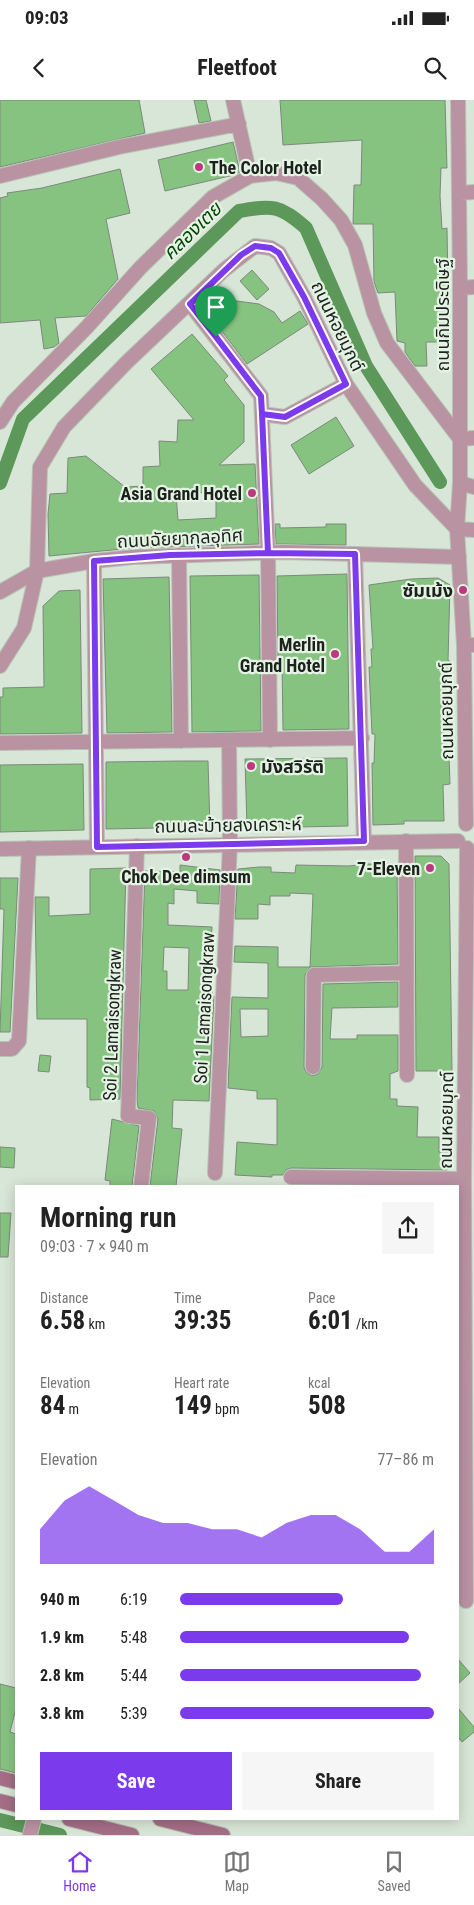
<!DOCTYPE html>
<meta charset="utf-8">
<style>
body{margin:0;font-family:"Roboto Condensed","Noto Sans Thai",sans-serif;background:#f6f6f6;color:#222;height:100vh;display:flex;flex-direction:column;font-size:19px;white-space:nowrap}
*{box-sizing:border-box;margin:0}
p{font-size:16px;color:#767676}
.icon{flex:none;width:28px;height:28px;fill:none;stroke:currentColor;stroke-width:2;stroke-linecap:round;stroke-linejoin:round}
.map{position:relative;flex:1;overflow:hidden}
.sheet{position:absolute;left:15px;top:1085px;width:444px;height:635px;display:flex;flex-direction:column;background:#fff;border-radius:0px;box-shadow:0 2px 12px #0003}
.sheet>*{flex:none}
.pin{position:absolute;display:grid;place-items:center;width:42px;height:42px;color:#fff;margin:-51px -21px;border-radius:50% 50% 50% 0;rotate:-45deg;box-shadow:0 0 5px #0007}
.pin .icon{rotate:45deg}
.round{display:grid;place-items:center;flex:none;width:52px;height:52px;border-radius:0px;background:#f6f6f6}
.overview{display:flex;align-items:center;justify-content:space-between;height:85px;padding:0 25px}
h1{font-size:28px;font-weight:700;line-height:38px}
.stats{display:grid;grid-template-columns:repeat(3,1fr);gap:8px;height:85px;padding:5px 25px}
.stats div{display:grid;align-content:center}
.stats b{font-size:25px;font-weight:700}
.stats small{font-size:14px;font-weight:400}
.stats p{font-size:14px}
.chart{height:140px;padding:10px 25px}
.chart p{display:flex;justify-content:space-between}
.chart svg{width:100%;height:90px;margin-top:5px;fill:#7c3aed;opacity:.7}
.action{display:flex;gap:10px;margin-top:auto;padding:10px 25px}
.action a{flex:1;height:58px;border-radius:0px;background:#7c3aed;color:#fff;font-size:20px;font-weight:700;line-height:58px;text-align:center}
.action a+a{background:#f6f6f6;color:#222}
ul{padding:0 25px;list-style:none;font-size:16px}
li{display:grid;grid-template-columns:80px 60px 1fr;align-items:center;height:38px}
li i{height:12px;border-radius:6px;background:#7c3aed}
.status{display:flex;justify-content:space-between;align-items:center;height:35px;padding:0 25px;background:#fff;direction:ltr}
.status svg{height:14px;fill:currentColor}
header{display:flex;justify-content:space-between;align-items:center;height:65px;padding:0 25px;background:#fff;font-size:22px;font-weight:700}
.tab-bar{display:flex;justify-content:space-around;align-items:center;height:70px;border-top:1px solid #e0e0e0;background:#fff;font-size:14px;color:#767676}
.tab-bar a{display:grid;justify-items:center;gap:2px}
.tab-bar .selected{color:#7c3aed}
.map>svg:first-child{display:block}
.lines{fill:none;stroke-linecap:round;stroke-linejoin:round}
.canal{stroke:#5c9859;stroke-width:14}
.building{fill:#86c381;stroke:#7c897b;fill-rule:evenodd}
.minor-casing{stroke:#b6c3b5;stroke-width:16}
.tertiary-casing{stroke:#b6c3b5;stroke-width:16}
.secondary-casing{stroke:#b6c3b5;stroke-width:16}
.minor{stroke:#ba93a3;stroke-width:14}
.tertiary{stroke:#ba93a3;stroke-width:14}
.secondary{stroke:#a46d86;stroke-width:14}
.route-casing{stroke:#fff;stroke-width:10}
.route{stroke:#7c3aed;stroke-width:6}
.poi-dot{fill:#bc397f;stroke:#e5f3e4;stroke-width:2}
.labels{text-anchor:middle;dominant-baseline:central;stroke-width:4.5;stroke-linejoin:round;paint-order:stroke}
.poi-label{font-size:18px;font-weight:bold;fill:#1c211c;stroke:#e5f3e4;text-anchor:end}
.street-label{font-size:18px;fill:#1c211c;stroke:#e5f3e4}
.water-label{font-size:19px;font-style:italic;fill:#034705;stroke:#e5f3e4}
</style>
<div class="status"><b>09:03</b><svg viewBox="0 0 49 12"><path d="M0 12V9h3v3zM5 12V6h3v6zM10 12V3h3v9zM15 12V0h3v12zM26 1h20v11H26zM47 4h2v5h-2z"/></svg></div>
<header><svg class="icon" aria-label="back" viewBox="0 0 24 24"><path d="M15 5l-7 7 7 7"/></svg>Fleetfoot<svg class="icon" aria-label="search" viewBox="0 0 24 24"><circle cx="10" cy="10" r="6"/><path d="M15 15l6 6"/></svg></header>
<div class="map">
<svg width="474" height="1735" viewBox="0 0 474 1735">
<rect width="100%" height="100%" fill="#d8e6d7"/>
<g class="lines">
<!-- canal -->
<path class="canal" d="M0,383L23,319L239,111C273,105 280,105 306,128L366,266L440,382
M0,1720L60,1735"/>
</g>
<!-- building -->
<path class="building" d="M0,0H139L145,33L0,67Z
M194,0H206L211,21L199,23Z
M280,0H445L447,68H441L440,96L442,129L447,128L449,242H426L427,266H415L405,252V243L397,241L395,192L378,193L374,182L373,124H353L354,85H361L362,40L283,45Z
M233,42L240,72L234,75L165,91L158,60Z
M120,69L130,113L106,119L118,179L86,216L55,218L59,243L54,247L44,249L40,220L0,223V98L8,96L7,93L42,88Z
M252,170L269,189L257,200L240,181Z
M229,200L259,204L274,212L282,223L300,211L308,224L247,264L208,213Z
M192,234L228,276L224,280L244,305V342L219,365L255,364L259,444L133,448L49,456L48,414L50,394L67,393L68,358L86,356L125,387L143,386V367L160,366L159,341L177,342L178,320H194L151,269ZM216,392V418L178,420L176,394Z
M336,317L354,346L309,374L291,345Z
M275,424H280V428L326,427V424H346V445L276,444Z
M347,474L349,629L283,630L282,560H278L277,476Z
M259,475L261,631L192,632L190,476Z
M169,477L172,632L107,633L103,479Z
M438,478L450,485L448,561H450V584H446L444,634V657L449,656L450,684L443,685L444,721H404V724L373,725L372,663H374L375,634H372L370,589L369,567H372L371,549H373L369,485L411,479Z
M80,490L82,633L0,634V597H3V588L44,587L43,506L59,491Z
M347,658L348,726L247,728L245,659Z
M181,661H208L210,727L106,729V662Z
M83,664L84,730L0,732V665Z
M415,756H441L449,764L452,971H416Z
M365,764H397L398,864L310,867L313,794L290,793V796H270V805L258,804V819H235L238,769L259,767H271V772L295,773L296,765L349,766Z
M180,765L220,770L219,804L197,803V791L174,789V804L168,803V825L212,827L210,863L213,864L212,896H214L209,1001L173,1000L172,1028L182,1029L176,1086H150L158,1019L154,1011L138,1008L137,999L145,771L180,772ZM164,847L189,848L188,890H167V871H163Z
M126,768L120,999L90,1000V988L87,987V919H37L35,797H49V816L90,814V769Z
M0,778H18L10,932H0L4,809H0Z
M235,846L278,847V867H310L305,875L304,967L306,972L312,976L318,974L322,967L323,884L398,882V907L332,908L330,939H357V935H398V971L390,974V999H397V1006L418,1007L417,1037H439V1052H447V1070L291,1068L286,1070L283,1075H272V1077L235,1075L237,1042L277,1045V999H257V991L228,988L232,897L268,898V863L234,862ZM240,909H268V936L241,937Z
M40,955L51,956L49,972L38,971Z
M112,1019L139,1026L132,1086H110V1081L105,1080Z
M0,1047L15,1048L14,1068L0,1067Z
M0,1113H11L8,1157H0Z
M458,1559L470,1573L458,1584Z
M0,1584L16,1588V1608L10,1632L16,1634V1673L0,1669Z
M458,1608L474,1627V1632L462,1642L458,1637Z"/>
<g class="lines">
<defs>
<path id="minor" d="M233,0L250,76
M0,76L119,47L239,24
M460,93L474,92
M460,188L474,187
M190,204L261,296L268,453L270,640
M262,314L285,317L346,284
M0,322L13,302L87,227L141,167L213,97L250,76L276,73L298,78L322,99L341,120L355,145L374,213L387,243L460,339L474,338
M460,383L474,387
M457,429L460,383V188L458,0
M457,429L474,430
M355,454L364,741
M179,455L181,641
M94,461L97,747
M0,492L37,471L94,461L133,457L284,452L459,457
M464,545H474
M0,566L24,528L37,471L40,367L64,327L127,262L224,170L255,146L271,148L279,153L304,197L346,284L415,385L457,429
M0,643L362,638
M406,741L407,975
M137,746L128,1016L149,1018L141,1086
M0,949H12L19,941L29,748
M313,967L314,875L406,873
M215,1073L230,744L229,640
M291,1077L464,1079
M30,1735L34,1719"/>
<path id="tertiary" d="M457,429L464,545L466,724
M0,749L458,741
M466,1501L464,1079L467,748"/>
<path id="secondary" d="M0,1678L16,1682
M0,1701L16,1705
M69,1719L132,1735
M160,1719L223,1735"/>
</defs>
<!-- minor casing -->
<use href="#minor" class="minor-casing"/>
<!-- tertiary casing -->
<use href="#tertiary" class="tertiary-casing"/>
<!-- secondary casing -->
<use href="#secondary" class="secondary-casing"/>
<!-- minor -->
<use href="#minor" class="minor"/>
<!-- tertiary -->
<use href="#tertiary" class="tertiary"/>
<!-- secondary -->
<use href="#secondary" class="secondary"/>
</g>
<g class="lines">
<defs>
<path id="route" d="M216,237L261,296L262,314L268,453L170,455L94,461L97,747L364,741L355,454L268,453L262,314L285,317L346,284L304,197L279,153L271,148L255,146L241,155L190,204L216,237"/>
</defs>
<!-- route casing -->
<use href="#route" class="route-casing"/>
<!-- route -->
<use href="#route" class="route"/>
</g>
<!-- markers -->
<g class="poi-dot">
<circle cx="199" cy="67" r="5"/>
<circle cx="252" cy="393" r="5"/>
<circle cx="463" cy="490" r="5"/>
<circle cx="335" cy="554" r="5"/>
<circle cx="251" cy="666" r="5"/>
<circle cx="186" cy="757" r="5"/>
<circle cx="430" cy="768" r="5"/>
</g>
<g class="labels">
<!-- poi labels -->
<g class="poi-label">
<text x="209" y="67" text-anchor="start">The Color Hotel</text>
<text x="242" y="393">Asia Grand Hotel</text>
<text x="453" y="490">ซัมเม้ง</text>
<text x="325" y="544">Merlin<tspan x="325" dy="21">Grand Hotel</tspan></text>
<text x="261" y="666" text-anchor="start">มังสวิรัติ</text>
<text x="420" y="768">7-Eleven</text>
<text x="186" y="776" text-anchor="middle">Chok Dee dimsum</text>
</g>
<!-- street labels -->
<g class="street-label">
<text transform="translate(442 215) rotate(-90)">ถนนกิมประดิษฐ์</text>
<text transform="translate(338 226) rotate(64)">ถนนหอยมุกต์</text>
<text transform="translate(180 438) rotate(-3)">ถนนฉัยยากุลอุทิศ</text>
<text transform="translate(446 611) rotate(-91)">ถนนหอยมุกต์</text>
<text transform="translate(228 725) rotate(-1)">ถนนละม้ายสงเคราะห์</text>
<text transform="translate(204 908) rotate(-87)">Soi 1 Lamaisongkraw</text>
<text transform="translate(112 925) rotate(-88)">Soi 2 Lamaisongkraw</text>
<text transform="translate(446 1020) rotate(-89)">ถนนหอยมุกต์</text>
</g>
<!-- water labels -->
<g class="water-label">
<text transform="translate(192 131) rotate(-44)">คลองเตย</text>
</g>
</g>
</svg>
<div class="pin" style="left:216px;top:237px;background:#1e9e55"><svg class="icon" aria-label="arrive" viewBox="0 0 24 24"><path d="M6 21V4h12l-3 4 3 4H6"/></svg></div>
<section class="sheet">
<div class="overview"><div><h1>Morning run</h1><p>09:03 · 7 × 940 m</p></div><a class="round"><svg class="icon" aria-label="share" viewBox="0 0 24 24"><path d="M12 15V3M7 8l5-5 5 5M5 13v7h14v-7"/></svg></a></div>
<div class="stats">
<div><p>Distance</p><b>6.58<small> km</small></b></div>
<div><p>Time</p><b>39:35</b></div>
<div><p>Pace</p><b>6:01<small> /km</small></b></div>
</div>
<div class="stats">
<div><p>Elevation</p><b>84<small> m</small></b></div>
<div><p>Heart rate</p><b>149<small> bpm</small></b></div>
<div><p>kcal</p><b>508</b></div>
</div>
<div class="chart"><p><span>Elevation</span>77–86 m</p>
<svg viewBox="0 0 160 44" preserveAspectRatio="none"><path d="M0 44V27L10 13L20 6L30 13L40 20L50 24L60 24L70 27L80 27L90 31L100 24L110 20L120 20L130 27L140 38L150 38L160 27V44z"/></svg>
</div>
<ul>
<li><b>940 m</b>6:19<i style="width:64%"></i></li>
<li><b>1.9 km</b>5:48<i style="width:90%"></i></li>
<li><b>2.8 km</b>5:44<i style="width:95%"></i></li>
<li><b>3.8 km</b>5:39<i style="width:100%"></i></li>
</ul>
<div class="action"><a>Save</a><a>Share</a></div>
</section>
</div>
<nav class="tab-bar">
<a class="selected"><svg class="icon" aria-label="home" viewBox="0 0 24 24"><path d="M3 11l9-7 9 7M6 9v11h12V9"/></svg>Home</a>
<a><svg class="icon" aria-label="map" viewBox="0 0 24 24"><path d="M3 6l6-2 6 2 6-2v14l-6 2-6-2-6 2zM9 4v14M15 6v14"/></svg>Map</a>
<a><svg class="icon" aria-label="saved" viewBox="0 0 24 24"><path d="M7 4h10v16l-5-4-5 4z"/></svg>Saved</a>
</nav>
